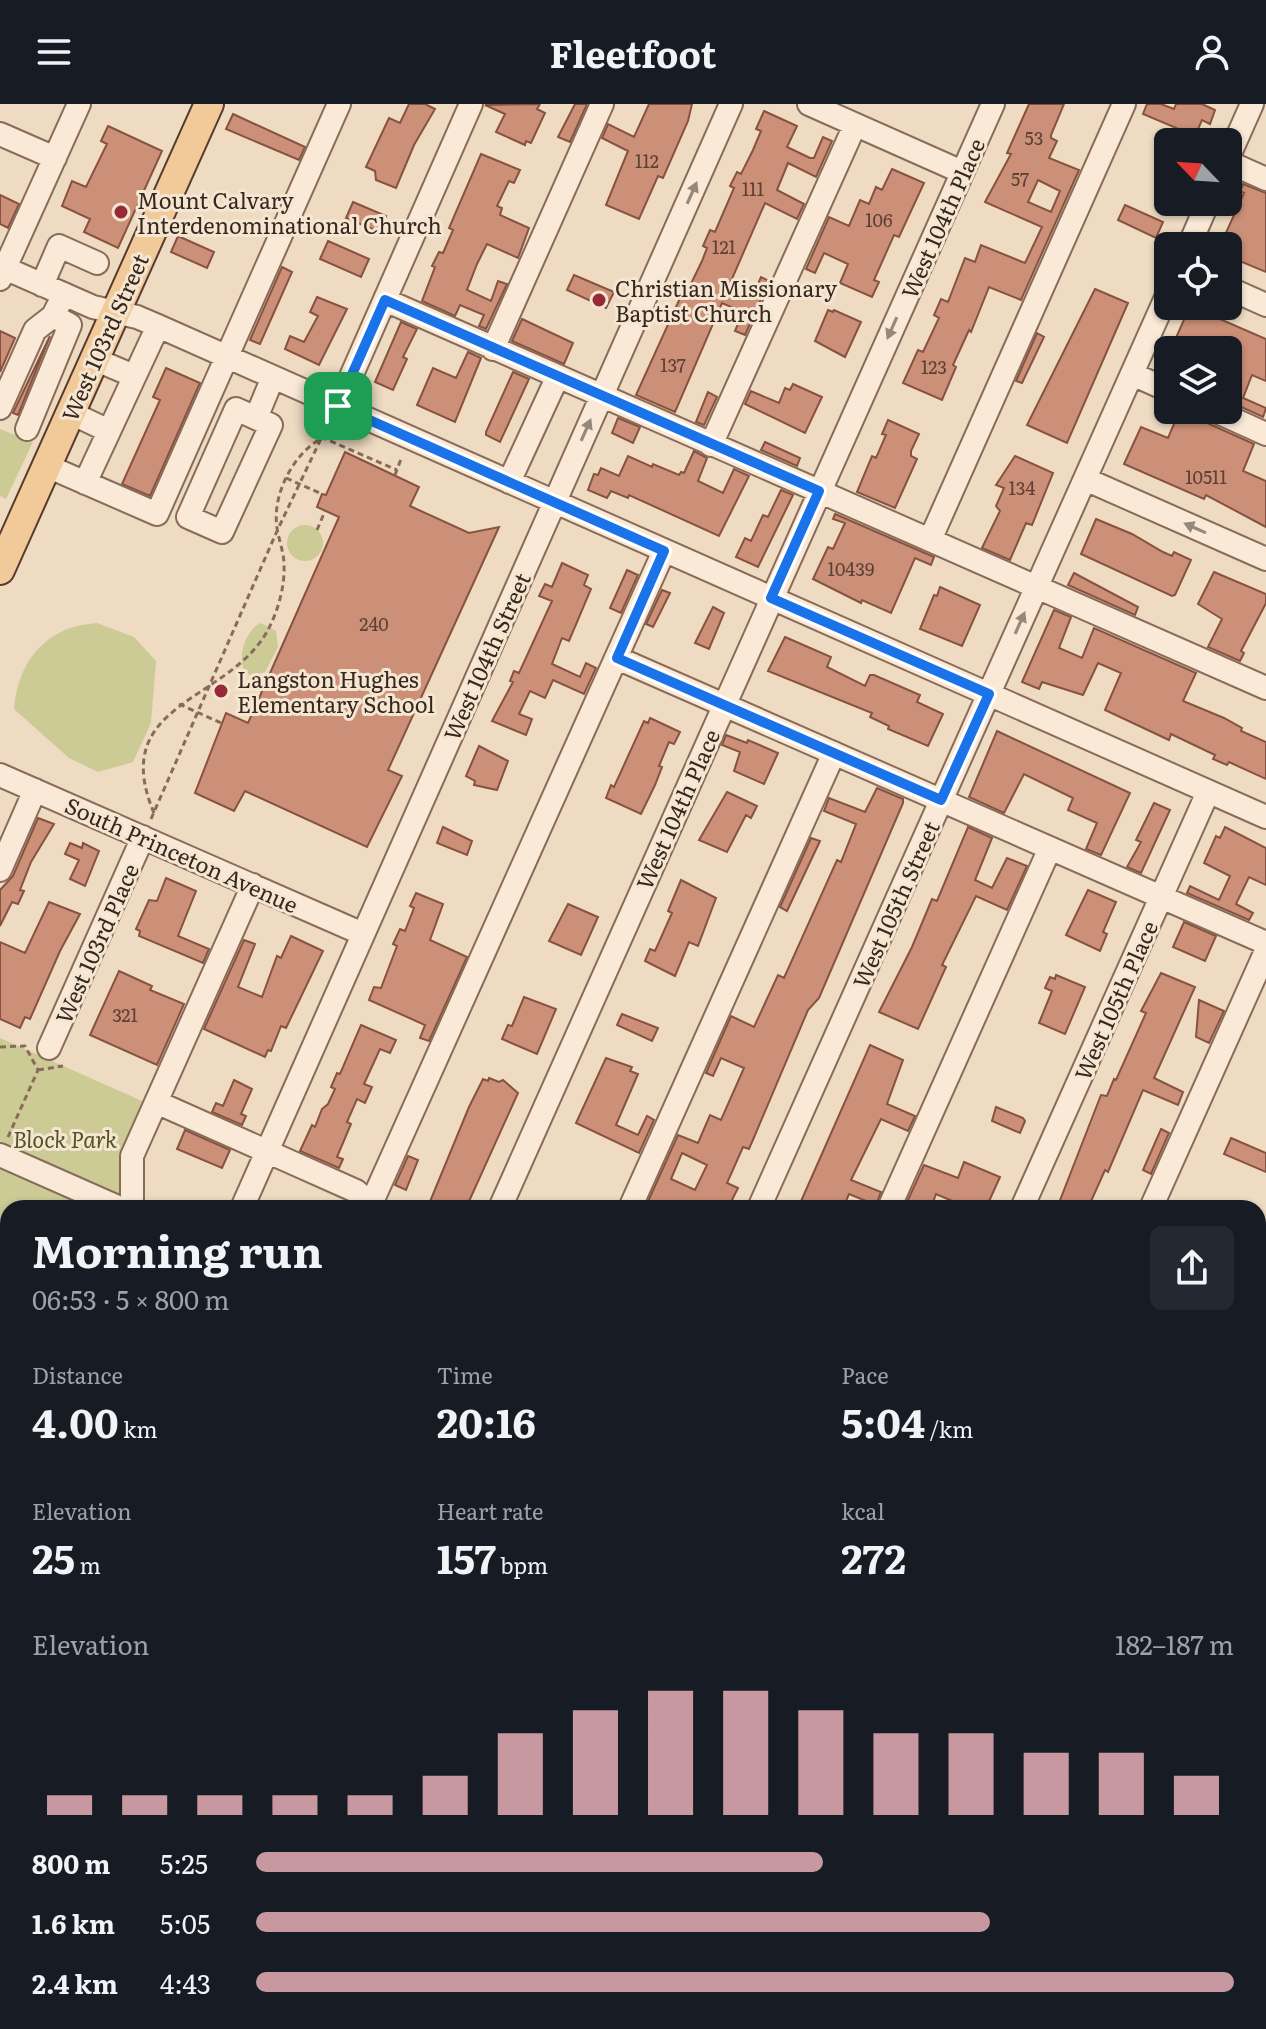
<!DOCTYPE html>
<meta charset="utf-8">
<style>
body{margin:0;font-family:Literata,serif;background:#242831;color:#f1f3f6;height:100vh;display:flex;flex-direction:column;font-size:30px;white-space:nowrap}
*{box-sizing:border-box;margin:0}
p{font-size:26px;color:#9ea1a6}
.icon{flex:none;width:44px;height:44px;fill:none;stroke:currentColor;stroke-width:2;stroke-linecap:round;stroke-linejoin:round}
.map{position:relative;flex:1;overflow:hidden}
.drawer{position:absolute;left:0px;top:1096px;width:1266px;height:830px;display:flex;flex-direction:column;background:#171b24;border-radius:24px 24px 0 0;box-shadow:0 2px 6px #0004}
.drawer>*{flex:none}
.needle{width:52px;rotate:295deg}
.fabs{position:absolute;left:1154px;top:24px;display:grid;gap:16px}
.fabs a{display:grid;place-items:center;width:88px;height:88px;border-radius:12px;background:#171b24;box-shadow:0 2px 6px #0004;font-size:40px}
.pin{position:absolute;display:grid;place-items:center;width:68px;height:68px;color:#fff;margin:-34px;border-radius:16px;box-shadow:0 4px 12px #0006}
.round{display:grid;place-items:center;flex:none;width:84px;height:84px;border-radius:12px;background:#242831}
.overview{display:flex;align-items:center;justify-content:space-between;height:136px;padding:0 32px}
h1{font-size:44px;font-weight:700;line-height:60px}
.metrics{display:grid;grid-template-columns:repeat(3,1fr);gap:12px;height:136px;padding:8px 32px}
.metrics div{display:grid;align-content:center}
.metrics b{font-size:40px;font-weight:700}
.metrics small{font-size:22px;font-weight:400}
.metrics p{font-size:22px}
.chart{height:224px;padding:16px 32px}
.chart p{display:flex;justify-content:space-between}
.chart svg{width:100%;height:144px;margin-top:8px;stroke:#c898a1;stroke-width:6}
ul{padding:0 32px;list-style:none;font-size:26px}
li{display:grid;grid-template-columns:128px 96px 1fr;align-items:center;height:60px}
li i{height:20px;border-radius:10px;background:#c898a1}
header{display:flex;justify-content:space-between;align-items:center;height:104px;padding:0 32px;background:#171b24;font-size:36px;font-weight:700}
.map>svg:first-child{display:block}
.green{fill:#cccb96}
.building{fill:#cc9078;stroke:#87523f;stroke-width:2;fill-rule:evenodd}
.lines{fill:none;stroke-linecap:round;stroke-linejoin:round}
.minor-casing{stroke:#886c59;stroke-width:26}
.major-casing{stroke:#563b2e;stroke-width:32}
.path{stroke:#886c59;stroke-width:3;stroke-dasharray:6 4;stroke-linecap:butt}
.minor{stroke:#f9e9d6;stroke-width:22}
.major{stroke:#f2ca9a;stroke-width:28}
.rail-casing{stroke:#38271e;stroke-width:8}
.rail{stroke:#f5e6d2;stroke-width:5;stroke-dasharray:15;stroke-linecap:butt}
.oneway{fill:#98887a}
.route-casing{stroke:#fff;stroke-width:16}
.route{stroke:#1a73e8;stroke-width:10}
.poi-dot{fill:#972939;stroke:#f5e6d2;stroke-width:3}
.labels{text-anchor:middle;dominant-baseline:central;stroke-width:6;stroke-linejoin:round;paint-order:stroke}
.number-label{font-size:18px;fill:#5d4134}
.poi-label{font-size:22px;fill:#38271e;stroke:#f5e6d2;text-anchor:start}
.street-label{font-size:22px;fill:#38271e;stroke:#f5e6d2}
.park-label{font-size:22px;font-style:italic;fill:#4f5424;stroke:#f5e6d2}
</style>
<header><svg class="icon" aria-label="menu" viewBox="0 0 24 24"><path d="M4 6h16M4 12h16M4 18h16"/></svg>Fleetfoot<svg class="icon" aria-label="person" viewBox="0 0 24 24"><circle cx="12" cy="8" r="4"/><path d="M4 21q1-7 8-7t8 7"/></svg></header>
<div class="map">
<svg width="1266" height="1925" viewBox="0 0 1266 1925">
<rect width="100%" height="100%" fill="#eedbc2"/>
<!-- green -->
<path class="green" d="M0,325L33,338L6,395L0,392Z
M287 439a18 18 0 1 1 36 0a18 18 0 1 1-36 0Z
M97,519L134,533L156,557L151,619L133,658L98,668L69,654L14,605C18,556 47,522 97,519Z
M261,519L276,527L278,543L265,568L254,572L245,569C237,553 245,526 261,519Z
M0,934L149,1000L124,1104H8V1150L0,1146Z"/>
<!-- building -->
<path class="building" d="M409,0H425L435,5L414,41L396,84L376,76L375,67L366,63L389,14L400,19Z
M540,0L537,5L545,9L531,39L526,37L525,41L496,28L505,10L485,1Z
M575,0H587L570,38L558,33Z
M649,0H692L688,17L663,74L658,72L639,115L606,101L628,47L602,34L608,20L634,33Z
M1029,0H1064L1051,31V34L1057,37L1049,54L1079,66L1021,196L989,183L971,228L969,226L953,261L956,263L942,296L903,279L918,246L923,248L939,214L934,211L941,195L948,198L965,154L975,158L981,141L1025,159L1042,123L985,98L1011,50L1007,49ZM1038,76L1060,87L1051,108L1028,98Z
M1147,0H1161L1174,5L1176,0H1202L1215,6L1210,20L1202,16L1195,32L1143,10Z
M764,7L797,22L787,43L810,54H814L823,33L832,37L816,73L788,59L777,86L804,100L797,115L765,99L728,184L751,195L761,173L769,177L745,231L735,227L743,208L722,199L675,308L636,291L680,194L687,188L702,157L707,144L703,142L710,126L715,128L734,84L730,82L737,68L741,70L753,46L761,27L756,25Z
M233,10L305,43L299,56L226,25Z
M108,22L162,47L118,144L84,128L90,115L62,102L72,77L86,83L107,40L101,37Z
M481,50L520,66L514,79L509,77L497,102L502,104L500,111L529,124L518,154L487,140L477,160L467,186L491,197L498,177L507,180L486,225L479,222L484,211L460,201L455,212L422,197L435,163L432,162L439,148L443,149L453,126L449,124Z
M892,65L924,79L899,133L894,131L874,176L879,178L872,193L840,179L848,160L824,149L815,169L806,165L829,113L849,122L860,96L869,100L876,83L882,86Z
M1243,80L1266,89V168L1228,152V142H1220L1244,89L1240,87Z
M0,91L19,100L8,124L0,120Z
M353,98L386,112L379,128L346,114Z
M1125,101L1163,118L1156,134L1118,116Z
M178,132L214,148L207,164L171,148Z
M328,137L369,155L361,173L320,155Z
M282,163L292,168L260,240L250,236Z
M574,171L614,188L606,204L567,186Z
M1095,185L1128,199L1067,339L1027,321Z
M317,193L347,205L319,261L285,245L290,232L304,238L318,212L310,208Z
M1190,202L1266,235V277L1252,271L1243,294L1266,304L1263,313L1228,297L1241,266L1228,260V246H1199L1175,236Z
M828,206L833,208L834,206L861,218L845,253L815,237Z
M522,215L573,239L564,260L512,237Z
M401,218L417,225L403,253L407,255L393,286L375,278Z
M0,227L15,234L0,268Z
M1037,229L1044,233L1022,279L1016,277Z
M50,232L18,311L13,309Z
M468,248L481,254L455,318L417,301L433,264L456,274Z
M166,264L200,279L150,392L122,380L160,296L153,293Z
M513,268L529,275L500,338L486,331V328Z
M793,280L822,293L805,329L745,300L751,287L779,299L785,284L790,286Z
M708,288L717,293L704,321L696,318Z
M1180,306L1200,310L1207,319L1254,340L1243,367L1266,377V423L1206,391L1204,395L1124,360L1141,323L1168,334Z
M618,314L640,323L633,339L612,329Z
M888,316L919,330L911,347V352L917,355L895,404L857,388L872,352L876,354L886,331L882,330Z
M765,338L800,354L797,362L761,346Z
M694,347L707,354L698,377L723,389L734,365L749,372L719,432L629,391L628,394L611,387L607,394L588,386L594,370L598,371L601,364L619,372L628,352L652,363L653,360L679,371L681,368L684,369Z
M345,348L419,383L410,402L469,429L499,423L388,666L402,672L367,743L245,687L234,707L195,689L226,609L248,619L339,413L317,403L322,390L326,391Z
M1015,352L1053,369L1032,421L1026,419L1010,456L982,444L1000,407L996,402L1004,384L996,381Z
M781,386L793,391L758,463L736,453L745,434L751,437L763,411L768,413Z
M835,410L934,453L931,461L915,454L891,509L862,496L861,499L813,475L828,443L833,445L845,419L833,415Z
M1096,415L1132,430L1163,448L1172,452L1174,448L1191,456L1175,491L1172,492L1081,450Z
M562,459L588,471L584,481L591,485L569,537L562,534L552,560L580,573L586,559L596,564L584,590L553,576L545,594L530,587L519,610L532,615L526,631L492,617L513,578L510,577L514,567L519,569L552,497L539,492L545,480L552,483Z
M627,466L638,471L621,509L610,504Z
M1214,468L1266,490V499L1241,547L1244,549L1240,557L1208,543L1222,515L1198,500Z
M1074,469L1138,503L1135,511L1068,481Z
M940,483L980,501L962,542L920,525L934,491L937,492Z
M662,486L670,489L653,523L646,520Z
M713,503L724,509L709,545L695,539Z
M1054,506L1071,513L1059,544L1082,554L1094,524L1196,569L1183,597L1224,614L1242,624L1241,627L1266,638V675L1229,658L1227,661L1213,655L1215,651L1171,630L1169,636L1105,606L1121,569L1098,559L1083,591L1042,578L1039,585L1022,578Z
M785,533L831,553L827,563L865,582L870,571H874L920,591L917,598L943,610L928,642L888,625L889,622L870,613L872,609L768,567Z
M650,614L680,628L674,640L669,638L659,662L662,663L655,681L641,710L606,694L611,681L614,683L644,617L648,619Z
M997,627L1130,689L1101,751L1086,745L1097,719L1068,706L1073,694L1024,670L1004,709L969,693Z
M726,631L747,639L748,636L778,649L764,680L734,667L740,648L722,641Z
M479,642L508,657L497,686L474,681L475,677L466,672Z
M877,684L903,695V699L819,894L808,906L755,1031L749,1045L743,1043L727,1079L738,1084L728,1104H645L678,1031L698,1039L710,1011L721,1016L744,964L721,954L713,972L706,969L731,912L754,923L778,871L784,874L837,756L841,758L856,720L824,707L829,694L865,708ZM682,1049L707,1061L695,1086L671,1075Z
M727,688L757,702L751,714L746,711L727,748L699,736Z
M1154,699L1170,706L1141,769L1127,763L1141,738L1136,736Z
M38,714L54,720L31,758L20,786L24,787L18,800L12,798L0,822V786L13,772Z
M443,723L472,737L467,751L437,739Z
M968,723L992,734L975,776L992,784L1007,754L1027,762L1007,806L976,792L942,861L946,863L918,925L879,908L912,843L932,795L937,797Z
M1225,723L1266,744V781L1249,773L1236,800L1253,809L1249,816L1187,789L1190,782L1219,796L1230,772L1204,759L1216,732L1220,734Z
M811,734L820,737L787,807L780,803Z
M70,739L82,744L83,739L99,747L85,782L70,775L79,756L65,750Z
M166,774L196,787L178,832L209,845L203,859L139,832L140,827L136,825L149,796L157,797Z
M681,776L716,794L698,842L689,838L675,872L645,857L650,845L655,847L672,809L668,807Z
M1088,786L1116,798L1103,828L1107,830L1100,847L1066,831Z
M416,789L443,800L430,836L467,853L429,937L420,934L425,921L369,896L374,883L381,884L397,842L393,840L400,825L405,827L414,804L410,802Z
M49,798L80,810L60,847L30,915L25,913L20,924L0,915V838L25,849Z
M568,800L598,813L581,851L549,837Z
M1184,818L1216,832L1205,857L1173,843Z
M291,832L323,847L286,924L281,922L271,947L268,946L265,953L204,925L244,836L255,840L238,883L262,893L277,852L281,854Z
M119,867L152,882L150,886L184,900L157,961L90,931Z
M1161,869L1195,883L1154,974L1183,988L1178,1001L1143,986L1108,1068L1105,1066L1088,1104H1057L1101,991L1107,992L1114,975L1116,976L1146,909L1141,907Z
M1056,871L1085,883L1065,930L1039,919L1052,887L1045,884L1050,873L1055,875Z
M524,893L556,905L537,950L502,935L508,921L512,922Z
M1199,896L1224,907L1209,939L1196,933Z
M622,910L658,924L652,937L617,921Z
M361,921L396,936L390,949L380,945L364,980L372,983L365,999L357,995L347,1018L351,1020L337,1053L343,1055L339,1064L300,1047L312,1021L315,1023L322,1005L328,1000L335,985L331,983L337,969L340,970Z
M870,941L903,956L887,1000L915,1012L908,1027L881,1015L851,1076L881,1088L876,1101L849,1090L843,1104H798Z
M606,954L632,963L630,967L638,970L616,1021L638,1031L647,1012L654,1016L639,1049L576,1019Z
M489,974L499,978L503,976L518,989L466,1104H438L429,1100L469,1003L483,975L488,977Z
M234,976L252,985L241,1010L246,1012L242,1021L212,1008L216,999L223,1002Z
M996,1003L1023,1014L1025,1017L1020,1029L992,1017Z
M1161,1025L1169,1029L1151,1070L1143,1066Z
M185,1026L230,1046L222,1064L177,1045Z
M1231,1034L1266,1049V1068L1224,1050Z
M408,1052L418,1056L406,1086L395,1081Z
M964,1058L1000,1073L986,1104H969L936,1090L931,1104L907,1098L924,1061L958,1074Z"/>
<g class="lines">
<defs>
<path id="minor" d="M809,0L962,68
M0,30L55,54
M1228,54L1252,0
M1228,58L1266,75
M1189,142L1208,98
M0,162L93,203L137,213L158,222L1266,713
M0,175L79,0
M42,181L59,142L97,159
M1228,184L1266,201
M385,196L1266,584
M493,245L602,0
M94,255L134,272
M1132,270L1168,286
M338,302L471,0
M0,304L35,226L53,212L64,190
M236,305L271,321L222,428L188,413Z
M1213,306L1266,330
M71,309L109,327
M256,314L273,273
M27,325L70,221L53,212
M711,341L855,21
M47,362L157,410L339,0
M1085,375L1266,455
M509,378L557,274
M85,379L158,222
M930,436L1124,0
M617,554L1266,839
M0,671L363,830
M0,766L35,686
M49,944L143,733
M156,998L356,1087L375,1104
M0,1051L120,1104
M371,1100L664,447
M132,1104V1052L253,781
M242,1104L731,0
M500,1104L993,0
M630,1104L834,649
M759,1104L1168,189
M889,1104L1050,744
M1022,1104L1208,688
M1151,1104L1266,847
M1258,1160L1266,1142
M0,1425L8,1429
M1258,1440L1266,1422
M0,1638L8,1620
M1258,1691L1266,1692
M0,1717L8,1720
M1258,1895L1266,1898
M169,1918L185,1925
M459,1918L475,1925
M751,1918L767,1925
M1043,1918L1059,1925
M0,1925L8,1908
M394,1925L397,1918
M914,1925L917,1918"/>
<path id="major" d="M0,466L209,0"/>
</defs>
<!-- minor casing -->
<use href="#minor" class="minor-casing"/>
<!-- major casing -->
<use href="#major" class="major-casing"/>
<!-- path -->
<path class="path" d="M321,333L397,366
M395,371L401,355
M286,374L322,390
M317,426L325,407
M179,600L221,619
M154,709C107,598 228,599 268,526C278,507 285,482 284,461C284,448 279,437 277,424C272,391 292,352 320,335
M151,715L277,427L328,320
M0,943L25,942L38,966
M38,966L63,962
M8,1033L38,966"/>
<!-- minor -->
<use href="#minor" class="minor"/>
<!-- major -->
<use href="#major" class="major"/>
<defs>
<path id="rail" d="M0,1188L8,1191
M1258,1753L1266,1756"/>
</defs>
<!-- rail casing -->
<use href="#rail" class="rail-casing"/>
<!-- rail -->
<use href="#rail" class="rail"/>
</g>
<!-- one-way arrows -->
<defs><path id="oneway-solid" d="M-6-.8H1V-3.2L6.5 0L1 3.2V.8H-6Z" transform="scale(2)"/></defs>
<g class="oneway">
<use href="#oneway-solid" transform="translate(692 89) rotate(-66)"/>
<use href="#oneway-solid" transform="translate(892 224) rotate(114)"/>
<use href="#oneway-solid" transform="translate(586 326) rotate(-66)"/>
<use href="#oneway-solid" transform="translate(1195 424) rotate(-156)"/>
<use href="#oneway-solid" transform="translate(1020 519) rotate(-66)"/>
</g>
<g class="lines">
<defs>
<path id="route" d="M385,196L819,387L771,494L989,590L941,696L617,554L664,447L338,302Z"/>
</defs>
<!-- route casing -->
<use href="#route" class="route-casing"/>
<!-- route -->
<use href="#route" class="route"/>
</g>
<!-- markers -->
<g class="poi-dot">
<circle cx="121" cy="108" r="8"/>
<circle cx="599" cy="196" r="8"/>
<circle cx="221" cy="587" r="8"/>
</g>
<g class="labels">
<!-- number labels -->
<g class="number-label">
<text x="1034" y="33">53</text>
<text x="647" y="56">112</text>
<text x="1020" y="74">57</text>
<text x="753" y="84">111</text>
<text x="879" y="115">106</text>
<text x="724" y="142">121</text>
<text x="673" y="260">137</text>
<text x="934" y="262">123</text>
<text x="1206" y="372">10511</text>
<text x="1022" y="383">134</text>
<text x="851" y="464">10439</text>
<text x="374" y="519">240</text>
<text x="125" y="910">321</text>
</g>
<!-- poi labels -->
<g class="poi-label">
<text x="137" y="95">Mount Calvary<tspan x="137" dy="25">Interdenominational Church</tspan></text>
<text x="615" y="183">Christian Missionary<tspan x="615" dy="25">Baptist Church</tspan></text>
<text x="237" y="574">Langston Hughes<tspan x="237" dy="25">Elementary School</tspan></text>
</g>
<!-- street labels -->
<g class="street-label">
<text transform="translate(942 114) rotate(-66)">West 104th Place</text>
<text transform="translate(104 233) rotate(-66)">West 103rd Street</text>
<text transform="translate(486 552) rotate(-66)">West 104th Street</text>
<text transform="translate(677 705) rotate(-66)">West 104th Place</text>
<text transform="translate(182 750) rotate(24)">South Princeton Avenue</text>
<text transform="translate(895 800) rotate(-66)">West 105th Street</text>
<text transform="translate(96 839) rotate(-66)">West 103rd Place</text>
<text transform="translate(1115 896) rotate(-66)">West 105th Place</text>
</g>
<!-- park labels -->
<g class="park-label">
<text x="65" y="1034">Block Park</text>
</g>
</g>
</svg>
<div class="fabs">
<a><svg class="needle" viewBox="-14 -14 28 28"><path d="M0-13l5 13h-10z" fill="#e53935"/><path d="M0 13l5-13h-10z" fill="#9ea1a6"/></svg></a>
<a><svg class="icon" aria-label="locate" viewBox="0 0 24 24"><circle cx="12" cy="12" r="6"/><path d="M12 2v4M12 18v4M2 12h4M18 12h4"/></svg></a>
<a><svg class="icon" aria-label="layers" viewBox="0 0 24 24"><path d="M12 4l9 5-9 5-9-5zM3 14l9 5 9-5"/></svg></a>
</div>
<div class="pin" style="left:338px;top:302px;background:#1e9e55"><svg class="icon" aria-label="arrive" viewBox="0 0 24 24"><path d="M6 21V4h12l-3 4 3 4H6"/></svg></div>
<section class="drawer">
<div class="overview"><div><h1>Morning run</h1><p>06:53 · 5 × 800 m</p></div><a class="round"><svg class="icon" aria-label="share" viewBox="0 0 24 24"><path d="M12 15V3M7 8l5-5 5 5M5 13v7h14v-7"/></svg></a></div>
<div class="metrics">
<div><p>Distance</p><b>4.00<small> km</small></b></div>
<div><p>Time</p><b>20:16</b></div>
<div><p>Pace</p><b>5:04<small> /km</small></b></div>
</div>
<div class="metrics">
<div><p>Elevation</p><b>25<small> m</small></b></div>
<div><p>Heart rate</p><b>157<small> bpm</small></b></div>
<div><p>kcal</p><b>272</b></div>
</div>
<div class="chart"><p><span>Elevation</span>182–187 m</p>
<svg viewBox="0 0 160 44" preserveAspectRatio="none"><path d="M5 44V38M15 44V38M25 44V38M35 44V38M45 44V38M55 44V32M65 44V19M75 44V12M85 44V6M95 44V6M105 44V12M115 44V19M125 44V19M135 44V25M145 44V25M155 44V32"/></svg>
</div>
<ul>
<li><b>800 m</b>5:25<i style="width:58%"></i></li>
<li><b>1.6 km</b>5:05<i style="width:75%"></i></li>
<li><b>2.4 km</b>4:43<i style="width:100%"></i></li>
</ul>
</section>
</div>
